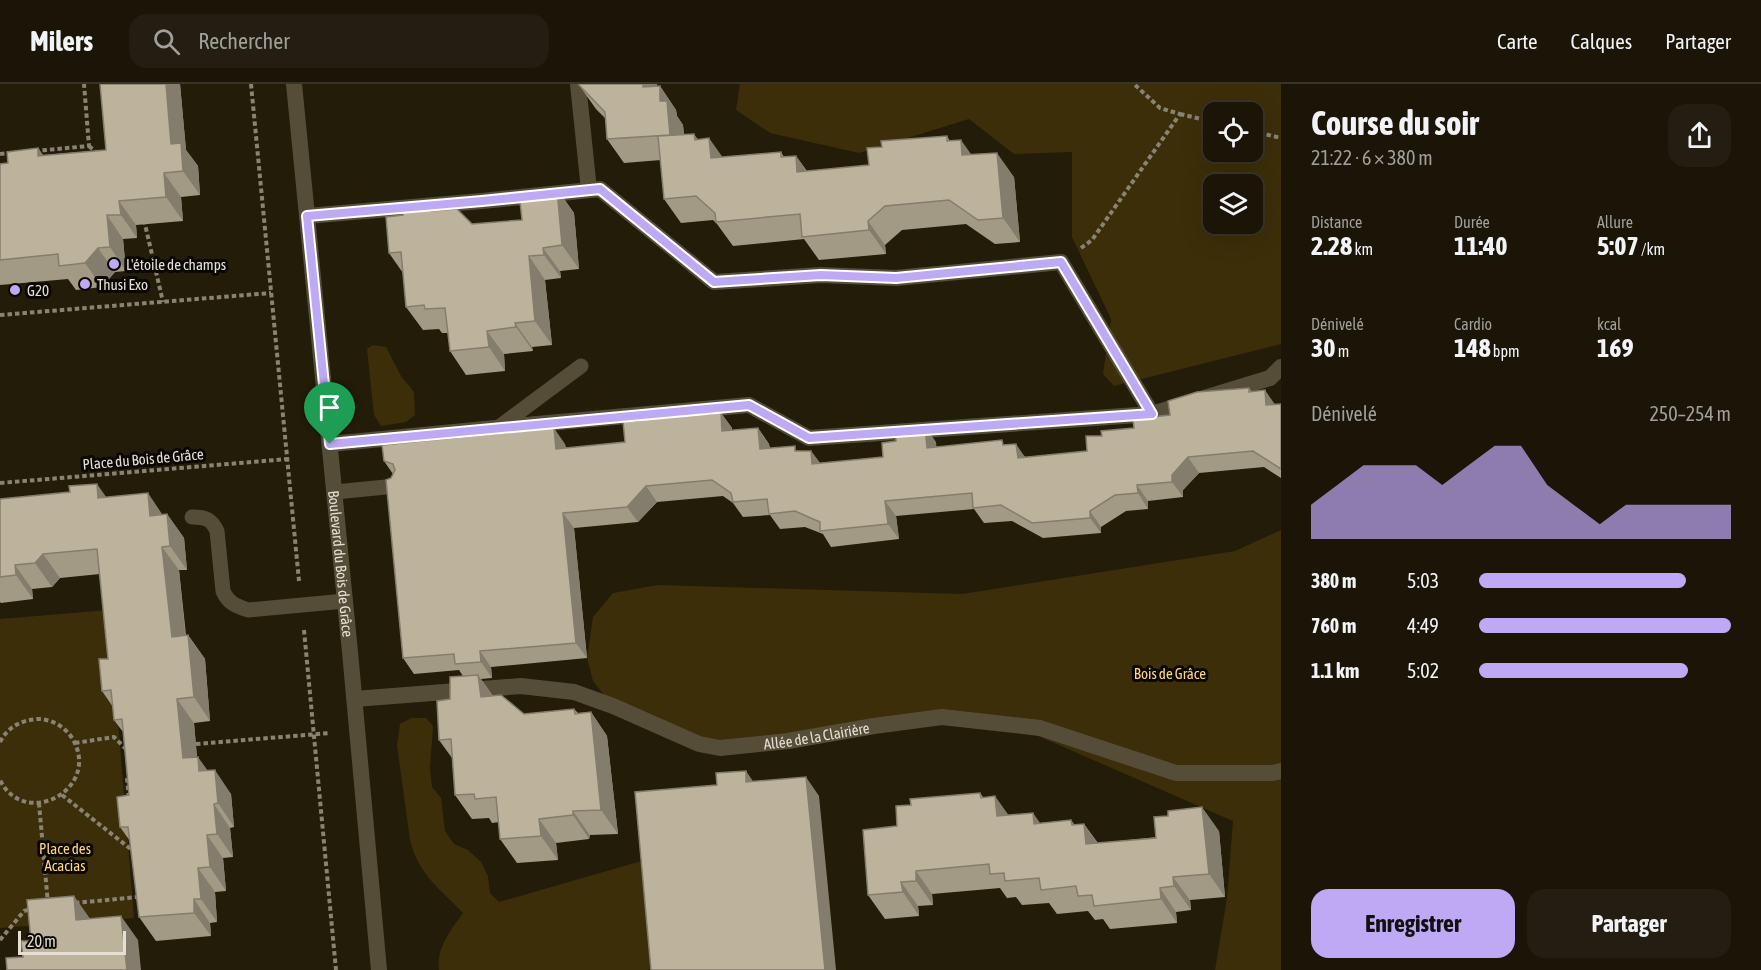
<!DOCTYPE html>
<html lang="fr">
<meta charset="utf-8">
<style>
body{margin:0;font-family:"Asap Condensed",sans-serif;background:#231e11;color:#f1f3f6;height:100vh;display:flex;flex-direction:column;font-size:22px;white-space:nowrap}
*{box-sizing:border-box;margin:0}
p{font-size:20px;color:#9f9f9b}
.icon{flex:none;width:33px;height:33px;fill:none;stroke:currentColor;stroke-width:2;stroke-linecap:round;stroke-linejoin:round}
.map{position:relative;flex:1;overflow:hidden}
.drawer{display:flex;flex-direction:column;background:#1a1507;width:480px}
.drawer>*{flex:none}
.fabs{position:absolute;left:1203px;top:18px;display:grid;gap:12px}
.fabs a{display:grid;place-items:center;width:60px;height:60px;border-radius:12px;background:#1a1507;box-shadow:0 6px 24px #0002,0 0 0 2px #383428;font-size:30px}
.scale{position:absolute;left:18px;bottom:15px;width:108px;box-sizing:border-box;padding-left:6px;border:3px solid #e4ded3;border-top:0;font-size:16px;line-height:21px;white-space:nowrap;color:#e4ded3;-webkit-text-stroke:4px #0a0702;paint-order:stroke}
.pin{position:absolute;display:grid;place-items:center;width:51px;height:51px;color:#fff;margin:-62px -26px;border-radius:50% 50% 50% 0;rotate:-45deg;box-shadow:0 0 6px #0007}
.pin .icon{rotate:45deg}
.round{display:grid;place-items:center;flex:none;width:63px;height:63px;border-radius:18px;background:#231e11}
.overview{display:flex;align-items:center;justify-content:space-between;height:102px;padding:0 30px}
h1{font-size:33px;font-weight:700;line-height:45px}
.metrics{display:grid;grid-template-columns:repeat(3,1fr);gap:9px;height:102px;padding:6px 30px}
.metrics div{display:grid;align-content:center}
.metrics b{font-size:26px;font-weight:700}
.metrics small{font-size:16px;font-weight:400}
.metrics p{font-size:16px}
.chart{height:168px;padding:12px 30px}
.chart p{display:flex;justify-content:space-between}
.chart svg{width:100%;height:108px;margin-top:6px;fill:#bea9f5;opacity:.7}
.primary-button{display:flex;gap:12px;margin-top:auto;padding:12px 30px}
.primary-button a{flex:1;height:69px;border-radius:18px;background:#bea9f5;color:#111;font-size:24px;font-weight:700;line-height:69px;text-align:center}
.primary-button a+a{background:#231e11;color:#f1f3f6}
ul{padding:0 30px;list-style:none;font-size:20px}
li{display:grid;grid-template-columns:96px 72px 1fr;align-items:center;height:45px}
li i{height:15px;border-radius:8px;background:#bea9f5}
header{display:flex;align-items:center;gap:36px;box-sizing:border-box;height:84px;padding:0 30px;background:#1a1507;border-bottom:2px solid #383428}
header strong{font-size:28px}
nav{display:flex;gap:33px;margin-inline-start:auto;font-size:21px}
.search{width:420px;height:54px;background:#231e11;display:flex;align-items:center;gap:15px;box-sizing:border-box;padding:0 21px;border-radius:18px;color:#9f9f9b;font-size:22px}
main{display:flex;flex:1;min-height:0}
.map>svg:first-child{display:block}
.green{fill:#3c2e09;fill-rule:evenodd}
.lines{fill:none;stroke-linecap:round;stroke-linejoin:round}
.path{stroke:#898374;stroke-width:4;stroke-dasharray:4.5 3;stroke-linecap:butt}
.service{stroke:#564d39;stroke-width:15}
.pedestrian{stroke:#564d39;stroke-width:16}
.minor{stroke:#564d39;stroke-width:16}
.tertiary{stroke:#564d39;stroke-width:16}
.wall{fill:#a39a86}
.shaded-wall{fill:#847d6d}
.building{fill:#bdb39c;stroke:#847d6d;stroke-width:1.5}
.route-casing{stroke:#fff;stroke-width:12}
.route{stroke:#bea9f5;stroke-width:8}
.poi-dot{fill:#bea9f5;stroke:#0a0702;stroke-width:2}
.labels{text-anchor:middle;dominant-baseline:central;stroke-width:6;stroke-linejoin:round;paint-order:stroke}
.poi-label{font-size:15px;fill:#e4ded3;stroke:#0a0702;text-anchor:start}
.street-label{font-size:15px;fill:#e4ded3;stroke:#0a0702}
.park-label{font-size:15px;fill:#ffd678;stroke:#0a0702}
</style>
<header>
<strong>Milers</strong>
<div class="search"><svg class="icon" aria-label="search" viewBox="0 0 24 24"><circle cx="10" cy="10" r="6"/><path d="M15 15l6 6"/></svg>Rechercher</div>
<nav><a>Carte</a><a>Calques</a><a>Partager</a></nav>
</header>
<main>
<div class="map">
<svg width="1281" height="886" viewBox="0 0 1281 886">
<rect width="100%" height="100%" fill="#231c09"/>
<!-- green -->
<path class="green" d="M740,0H1281V260L1114,302L1103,290L1111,235L1072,153V68L1014,70L969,35L859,69L770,49L736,26ZM1214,28H1252V68H1214ZM1214,100H1252V140H1214Z
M373,261L386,263L401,292L414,308L415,331L406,338L381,342L374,331L367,265Z
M1281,446V886H1215L1227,814L1233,737L1013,641L942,633L720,664L613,622L593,597L587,574L593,533L613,509L658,501L962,510L1235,467Z
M109,526L134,834L0,844V535Z
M411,634H426L433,642L430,684L432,703L441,714L445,747L454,760L468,766L481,778L488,792L490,809L499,818L652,774L663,886H439C436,864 451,846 463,829C439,804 419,791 410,756L397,661L400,640Z"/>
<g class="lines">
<!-- path -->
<path class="path" d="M251,0L299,497
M1180,30L1214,38
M1252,47L1281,54
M89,62L97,69
M35,67L89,62L84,0
M0,70L10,69
M144,136L163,218
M1081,164L1092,156L1180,30L1160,24L1134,0
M0,231L271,209
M0,399L288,375
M304,546L336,886
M0,658C8,643 21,636 38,635C50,635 62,641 70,651C106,702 26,748 0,696
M75,659L114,653L127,666
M196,660L330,649
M127,694L129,716
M62,711L132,766
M39,719L48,820
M75,819L138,813
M0,856L24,827L31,825"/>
<!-- service -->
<path class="service" d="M499,343L581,282
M335,408L396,402
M192,433C206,433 211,435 217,447L223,507C228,519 236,522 248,526L345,517"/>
<!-- pedestrian -->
<path class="pedestrian" d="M578,0L589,106
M482,117L600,105L714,198L821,191L896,194L1061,178L1152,330
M537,340L749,321L809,354L1152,330L1270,294L1281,283"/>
<!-- minor -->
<g class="minor">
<path d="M307,132L482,117"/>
<path d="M330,360L537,340"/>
<path id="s1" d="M355,615L521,602L574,608L613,622L699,660L720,664L788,657L874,642L942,633L1040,644L1176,689H1273L1281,687"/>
</g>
<!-- tertiary -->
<path class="tertiary" id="s2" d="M294,0L350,568L379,886"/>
</g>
<!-- wall -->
<path class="wall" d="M100,0H180L186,66L198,82L200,111L181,113L183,137L136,141L137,154L123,155L126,187L115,188L102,203L76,206L68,195L0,201V80L8,79L38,64L43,71L106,66Z
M579,1L660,2L676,26L677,32L683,41L684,50L698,55L722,73L781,68L784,73L796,72L807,87L869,81L882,63L947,52L950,57L971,71L1014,93L1020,158L995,160L966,140L902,146L885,161L886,170L819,176L804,155L733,162L717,140L713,136L681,139L664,115L661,76L624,79L607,55L606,35L596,25Z
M557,105L574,129L579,185L560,187L561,194L545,196L552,261L532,263L533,267L504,270L505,287L466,291L450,267L448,249H442L439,245L423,246L406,223L403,189L389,169L403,131L431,123L434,127L472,140L522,136Z
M1249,304L1252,308L1275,320H1281V394L1264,383L1199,389L1183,406V413L1148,417V425L1126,427L1101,443V449L1043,454L1012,437L984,439L974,425L896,432L899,455L831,463L823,450L805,443L780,445L770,431L743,433L733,419L723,412L657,418L638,438L574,444L587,574L491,583L492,594L481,595L493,612L524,630L574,625L578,629L591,628L607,652L618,750L590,751L589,755L556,759L558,776L517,779L500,755L499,738L492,739L489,734L472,735L455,711L452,674L439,656L450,615L463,592L459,586L414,590L403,574L391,394L393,390L384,377L565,360L566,364L625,358L638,337L721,329L732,344V346L758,344L769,360L770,364L799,367H811L820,379L883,373L936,358V363L1005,361L1026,373L1087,367L1102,352L1134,344Z
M106,413L163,431L167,430L184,454L187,486H179L186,551H188L205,575L210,637L194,639L197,673L207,686L231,710L234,743L230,744L233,773L223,774L226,807L215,808L217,838L210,839L211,852L156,857L139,833L130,757L120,743L129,711L123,648L114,636L113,623L102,607L108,575L100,490L60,494L52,503L32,505L33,515L1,519L0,518V415Z
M980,709L983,713L1008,731L1040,739L1071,736L1074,740H1084L1098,759L1219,747L1225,813L1190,816L1191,826L1176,828L1177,839L1110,845L1103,835L1095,836L1088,827L1057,830L1049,819L1022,821L1016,813L1007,814L1000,804L932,810L933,821L918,822L919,832L885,835L868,811L897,742L911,721Z"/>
<!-- shaded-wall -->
<path class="shaded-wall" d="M166,0H180L186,66L198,82L200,111L183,87L171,60Z
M643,0H657L660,27L643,3Z
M660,2L676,26L677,32L683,41L686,75L670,51L660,17Z
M694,50L711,73L709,54L726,78L711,74L695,56Z
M961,56L978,80L962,71Z
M38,64L54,88L38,72Z
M997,69L1014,93L1020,158L1003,134Z
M796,72L813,96L797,88Z
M164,89L181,113L183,137L166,113Z
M557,105L574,129L579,185L562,161Z
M119,117L136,141L137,154L121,131Z
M107,131L123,155L126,187L110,163Z
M868,137L885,161L886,170L869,146Z
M98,164L115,188L102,203L85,179Z
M543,164L560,187L561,194L544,171Z
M529,172L545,196L552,261L535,237Z
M515,239L532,263L533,267L516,243Z
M487,247L504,270L505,287L489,263Z
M1265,306L1276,322L1266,321Z
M721,329L732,344L733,363L722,347Z
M925,342L936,358L938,380L927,364Z
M554,344L565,360L567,380L556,365Z
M758,344L769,360L771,380L760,365Z
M1016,360L1027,376L1018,374Z
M811,367L822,382L812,380Z
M1188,373L1199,389L1183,406V413L1172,398V391Z
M97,400L114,424L98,414Z
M1137,401L1148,417V425L1138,409Z
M646,402L657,418L638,438L627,423Z
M148,409L164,433L150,432Z
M885,417L896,432L899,455L888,440Z
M1090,427L1101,443V449L1090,434Z
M563,429L574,444L587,574L576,559Z
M167,430L184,454L187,486L170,462Z
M162,463L179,486L188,577L172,553Z
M43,470L60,494L52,503L35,479Z
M15,481L32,505L33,515L16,491Z
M188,551L205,575L210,637L194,613Z
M480,567L491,583L492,594L481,578Z
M478,591L495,615L481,613Z
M177,615L194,639L199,698L183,674Z
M591,628L607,652L618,750L601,726Z
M198,673L215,697L199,687Z
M215,686L231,710L234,743L218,719Z
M746,687L759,706L746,698Z
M806,693L819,712L836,886H825Z
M995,712L1012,736L997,732Z
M214,720L230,744L233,773L217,750Z
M1202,723L1219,747L1225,813L1209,790Z
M573,727L590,751L589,755L573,731Z
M1033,729L1050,753L1034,740Z
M539,735L556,759L558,776L541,752Z
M1071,736L1086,757L1084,740L1100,763L1103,784L1072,741Z
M207,751L223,774L226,807L210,783Z
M198,784L215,808L217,838L201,815Z
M916,787L932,810L933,821L916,797Z
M1173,793L1190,816L1191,826L1174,802Z
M901,798L918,822L919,832L903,808Z
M1160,804L1176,828L1177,839L1161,815Z
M74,812L91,836H76Z
M194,815L210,839L211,852L194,829Z
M121,832L138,856L141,886H127Z"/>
<!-- building -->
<path class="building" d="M100,0H166L171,60L181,59L183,87L164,89L166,113L119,117L121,131H107L110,163L98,164L85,179L59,182L58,170L0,176V80L8,79L7,68L38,64V72L106,66Z
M579,0H643V3L660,2V17H667L670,51L607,55L605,28L579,1Z
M694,50L695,56L709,54L711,74L781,68V73L796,72L797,88L869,81L867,64L882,63L881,57L947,52V57L961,56L962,71L997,69L1003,134L978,136L949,116L885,122L868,137L869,146L802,153L800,130L716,138L715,129L696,112L664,115L658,52Z
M557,105L562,161L543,164L544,171L529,172L535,237L515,239L516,243L487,247L489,263L450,267L445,224L425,225L424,221L406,223L401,168L389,169L386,133L403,131V125L431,123V127L457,125L472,140L522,136L519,108Z
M1249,304V308L1265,306L1266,321L1281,320V385L1253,367L1188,373L1172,391V398L1137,401L1138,409L1115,411L1090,427V434L1032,439L1001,421L973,424L972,409L885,417L888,440L820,447V438L795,427L769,430L767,415L733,418L731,409L712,396L646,402L627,423L563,429L576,559L480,567L481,578L455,580L454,570L403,574L386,396L391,394L395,386L393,380L384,377L382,361L554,344L556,365L625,358L623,337H638L639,331L706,324V330L721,329L722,347L758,344L760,365L795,362V367H811L812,380L883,373L882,359L896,357L895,345L925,342L927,364L1002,356L1003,361L1016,360L1018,374L1087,367L1086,352H1102L1101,347L1134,344L1133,335L1170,331L1168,317L1197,308Z
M97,400L98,414L148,409L150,432L167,430L170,462L162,463L172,553L188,551L194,613L177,615L183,674L198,673L199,687L215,686L218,719L214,720L217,750L207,751L210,783L198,784L201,815H194V829L139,833L128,743H120L117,713L129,711L122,635L114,636L111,606L102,607L99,575H108L97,465L43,470L35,479L15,481L16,491L0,493V415L70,408L69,402Z
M478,591L481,613L501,611L524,630L574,625L575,630L591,628L601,726L573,727V731L539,735L541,752L500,755L496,713L475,715L474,710L455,711L451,655L439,656L437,617L450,615V593Z
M746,687V698L806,693L825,886H651L635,708L717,701L716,689Z
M980,709L981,714L995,712L997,732L1033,729L1034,740L1071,736L1072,741L1084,740L1086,760L1156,754L1154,733L1168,732V727L1202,723L1209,790L1173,793L1174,802L1160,804L1161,815L1094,822L1092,811L1078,812L1076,802L1041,806L1039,794L1005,797L1004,789L990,790L989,780L916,787V797L901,798L903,808L868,811L863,746L897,742L896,722L911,721L910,715Z
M74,812L76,836L121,832L127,886H7L6,874L23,873L21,857H31L27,816Z"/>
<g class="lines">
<defs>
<path id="route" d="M600,105L714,198L821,191L896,194L1061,178L1152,330L809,354L749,321L330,360L307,132L482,117Z"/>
</defs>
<!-- route casing -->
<use href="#route" class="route-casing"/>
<!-- route -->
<use href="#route" class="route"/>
</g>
<!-- markers -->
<g class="poi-dot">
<circle cx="114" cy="180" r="6"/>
<circle cx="85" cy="200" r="6"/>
<circle cx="15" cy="206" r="6"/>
</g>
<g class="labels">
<!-- poi labels -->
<g class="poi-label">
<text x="126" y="180">L'étoile de champs</text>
<text x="97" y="200">Thusi Exo</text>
<text x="27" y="206">G20</text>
</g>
<!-- street labels -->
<g class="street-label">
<text transform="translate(143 375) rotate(-5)">Place du Bois de Grâce</text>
<text stroke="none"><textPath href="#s2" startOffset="482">Boulevard du Bois de Grâce</textPath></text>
<text stroke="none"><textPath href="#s1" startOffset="474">Allée de la Clairière</textPath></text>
</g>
<!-- park labels -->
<g class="park-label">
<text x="1170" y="589">Bois de Grâce</text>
<text x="65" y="764">Place des<tspan x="65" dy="17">Acacias</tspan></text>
</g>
</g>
</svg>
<div class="fabs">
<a><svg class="icon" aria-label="locate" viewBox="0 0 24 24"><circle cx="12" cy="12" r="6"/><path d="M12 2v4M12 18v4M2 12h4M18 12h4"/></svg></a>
<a><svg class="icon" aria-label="layers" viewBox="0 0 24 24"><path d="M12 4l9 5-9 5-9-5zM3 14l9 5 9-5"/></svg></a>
</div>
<div class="scale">20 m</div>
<div class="pin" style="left:330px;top:360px;background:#1e9e55"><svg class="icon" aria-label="arrive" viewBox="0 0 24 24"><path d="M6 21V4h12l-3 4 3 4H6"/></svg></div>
</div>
<section class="drawer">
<div class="overview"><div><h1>Course du soir</h1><p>21:22 · 6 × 380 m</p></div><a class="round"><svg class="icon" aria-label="share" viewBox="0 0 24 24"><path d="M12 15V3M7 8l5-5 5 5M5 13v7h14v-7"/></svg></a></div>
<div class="metrics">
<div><p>Distance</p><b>2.28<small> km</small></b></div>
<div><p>Durée</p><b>11:40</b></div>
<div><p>Allure</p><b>5:07<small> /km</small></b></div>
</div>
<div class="metrics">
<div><p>Dénivelé</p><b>30<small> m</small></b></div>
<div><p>Cardio</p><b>148<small> bpm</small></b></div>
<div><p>kcal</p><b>169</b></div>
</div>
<div class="chart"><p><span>Dénivelé</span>250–254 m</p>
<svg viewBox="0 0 160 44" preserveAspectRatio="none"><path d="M0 44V30L10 22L20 14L30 14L40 14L50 22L60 14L70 6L80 6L90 22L100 30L110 38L120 30L130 30L140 30L150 30L160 30V44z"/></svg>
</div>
<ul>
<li><b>380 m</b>5:03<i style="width:82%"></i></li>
<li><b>760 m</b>4:49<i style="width:100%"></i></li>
<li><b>1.1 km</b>5:02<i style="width:83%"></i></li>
</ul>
<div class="primary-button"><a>Enregistrer</a><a>Partager</a></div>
</section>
</main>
